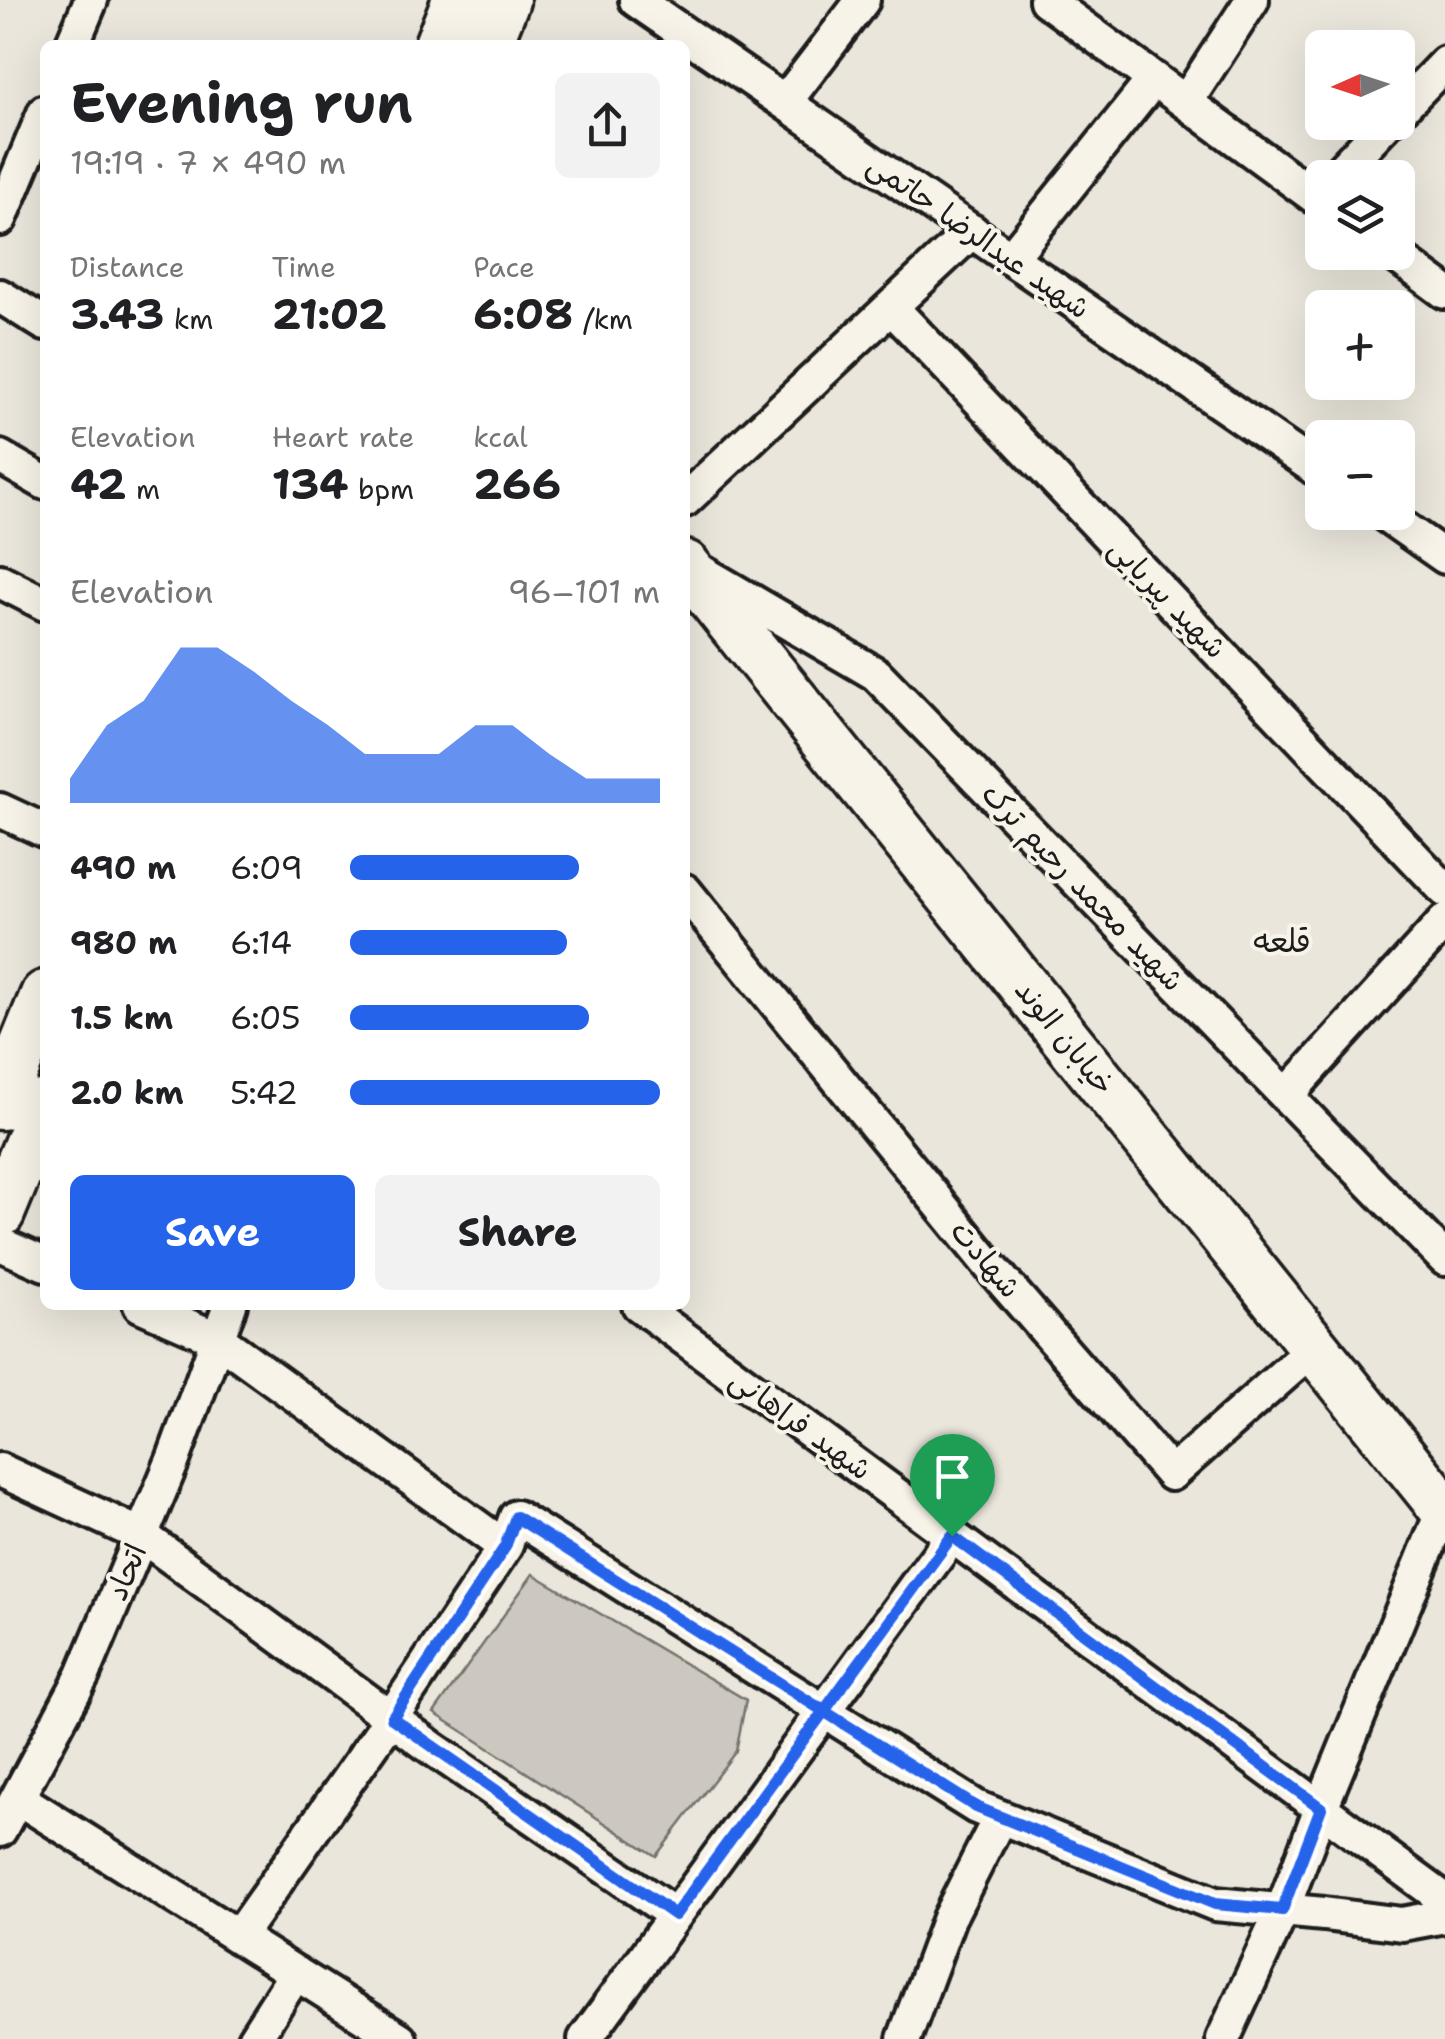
<!DOCTYPE html>
<meta charset="utf-8">
<style>
body{margin:0;font-family:"Shantell Sans","Playpen Sans Arabic",sans-serif;background:#f2f2f2;color:#202124;height:100vh;display:flex;flex-direction:column;font-size:38px;white-space:nowrap}
*{box-sizing:border-box;margin:0}
p{font-size:32px;color:#757577}
.icon{flex:none;width:55px;height:55px;fill:none;stroke:currentColor;stroke-width:2;stroke-linecap:round;stroke-linejoin:round}
.map{position:relative;flex:1;overflow:hidden}
.details{position:absolute;left:40px;top:40px;width:650px;height:1270px;display:flex;flex-direction:column;background:#fff;border-radius:15px;box-shadow:0 10px 40px #0002}
.details>*{flex:none}
.needle{width:65px;rotate:267deg}
.controls{position:absolute;left:1305px;top:30px;display:grid;gap:20px}
.controls a{display:grid;place-items:center;width:110px;height:110px;border-radius:15px;background:#fff;box-shadow:0 10px 40px #0002;font-size:50px}
.pin{position:absolute;display:grid;place-items:center;width:85px;height:85px;color:#fff;margin:-102px -42px;border-radius:50% 50% 50% 0;rotate:-45deg;box-shadow:0 0 10px #0007}
.pin .icon{rotate:45deg}
.round{display:grid;place-items:center;flex:none;width:105px;height:105px;border-radius:15px;background:#f2f2f2}
.summary{display:flex;align-items:center;justify-content:space-between;height:170px;padding:0 30px}
h1{font-size:55px;font-weight:700;line-height:75px}
.figures{display:grid;grid-template-columns:repeat(3,1fr);gap:15px;height:170px;padding:10px 30px}
.figures div{display:grid;align-content:center}
.figures b{font-size:42px;font-weight:700}
.figures small{font-size:28px;font-weight:400}
.figures p{font-size:28px}
.chart{height:280px;padding:20px 30px}
.chart p{display:flex;justify-content:space-between}
.chart svg{width:100%;height:180px;margin-top:10px;fill:#2563eb;opacity:.7}
.cta{display:flex;gap:20px;margin-top:auto;padding:20px 30px}
.cta a{flex:1;height:115px;border-radius:15px;background:#2563eb;color:#fff;font-size:40px;font-weight:700;line-height:115px;text-align:center}
.cta a+a{background:#f2f2f2;color:#202124}
ul{padding:0 30px;list-style:none;font-size:32px}
li{display:grid;grid-template-columns:160px 120px 1fr;align-items:center;height:75px}
li i{height:25px;border-radius:12px;background:#2563eb}
.map>svg:first-child{display:block}
.green{fill:#ccc8c0;stroke:#74726e;stroke-width:2.5}
.lines{fill:none;stroke-linecap:round;stroke-linejoin:round}
.street-casing{stroke:#1c1c1c;stroke-width:40}
.secondary-casing{stroke:#1c1c1c;stroke-width:55}
.street{stroke:#f7f3e8;stroke-width:32}
.secondary{stroke:#f7f3e8;stroke-width:48}
.route-casing{stroke:#fff;stroke-width:20}
.route{stroke:#2563eb;stroke-width:12}
.labels{text-anchor:middle;dominant-baseline:central;stroke-width:8;stroke-linejoin:round;paint-order:stroke}
.street-label{font-size:30px;fill:#1c1c1c;stroke:#f7f3e8}
.neighbourhood-label{font-size:32px;fill:#1c1c1c;stroke:#f7f3e8}
</style>
<div class="map">
<svg width="1445" height="2039" viewBox="0 0 1445 2039">
<rect width="100%" height="100%" fill="#eae6dc"/>
<filter id="ink" filterUnits="userSpaceOnUse"><feTurbulence type="fractalNoise" baseFrequency=".01" numOctaves="2"/><feDisplacementMap in="SourceGraphic" scale="20" xChannelSelector="R" yChannelSelector="G"/><feConvolveMatrix kernelMatrix="1 2 1 2 8 2 1 2 1" color-interpolation-filters="sRGB"/></filter>
<g filter="url(#ink)">
<!-- green -->
<path class="green" d="M533,1574L746,1700L736,1751L656,1856L434,1713Z"/>
<g class="lines">
<defs>
<path id="street" d="M636,0L1322,473
M1046,0L1322,202
M72,45L91,0
M785,102L863,0
M1186,102L1252,0
M1398,112L1445,63
M1334,178L1387,122
M0,219L45,111
M1391,252L1445,292
M1011,258L1154,79
M0,296L45,324
M891,307L1445,890
M0,457L45,483
M685,500L972,231
M1381,512L1445,557
M702,572L876,674L1445,1259
M0,581L45,604
M0,810L45,831
M685,891L995,1272L1171,1474L1315,1347
M1286,1096L1445,921
M0,1244L45,1264
M140,1305L218,1339L505,1547
M639,1305L1445,1900
M0,1470L141,1535L432,1748L675,1915
M18,1798L400,2039
M0,1830L83,1675L173,1460L230,1305
M238,1937L391,1718L505,1547L516,1517L976,1807L1215,1904L1324,1914L1402,1924L1445,1916
M254,2039L296,1973
M585,2039L952,1536
M904,2039L949,1918L1000,1817
M1223,2039L1282,1911L1321,1808L1444,1508"/>
<path id="secondary" d="M439,45L457,0
M487,45L505,0
M685,565L1445,1510
M0,1105L45,995
M0,1213L45,1104"/>
</defs>
<!-- street casing -->
<use href="#street" class="street-casing"/>
<!-- secondary casing -->
<use href="#secondary" class="secondary-casing"/>
<!-- street -->
<use href="#street" class="street"/>
<!-- secondary -->
<use href="#secondary" class="secondary"/>
</g>
</g>
<g class="lines" filter="url(#ink)">
<defs>
<path id="route" d="M952,1536L675,1915L392,1718L505,1547L516,1517L976,1807L1215,1904L1282,1910L1321,1808L952,1536"/>
</defs>
<!-- route casing -->
<use href="#route" class="route-casing"/>
<!-- route -->
<use href="#route" class="route"/>
</g>
<g class="labels">
<!-- street labels -->
<g class="street-label">
<text transform="translate(979 236) rotate(35)">شهید عبدالرضا حاتمی</text>
<text transform="translate(1168 598) rotate(46)">شهید پیریایی</text>
<text transform="translate(1083 887) rotate(46)">شهید محمد رحیم ترک</text>
<text transform="translate(1065 1037) rotate(51)">خیابان الوند</text>
<text transform="translate(986 1259) rotate(50)">شهادت</text>
<text transform="translate(801 1424) rotate(36)">شهید فراهانی</text>
<text transform="translate(126 1572) rotate(-67)">اتحاد</text>
</g>
<!-- neighbourhood labels -->
<g class="neighbourhood-label">
<text x="1282" y="940">قلعه</text>
</g>
</g>
</svg>
<div class="controls">
<a><svg class="needle" viewBox="-14 -14 28 28"><path d="M0-13l5 13h-10z" fill="#e53935"/><path d="M0 13l5-13h-10z" fill="#757577"/></svg></a>
<a><svg class="icon" aria-label="layers" viewBox="0 0 24 24"><path d="M12 4l9 5-9 5-9-5zM3 14l9 5 9-5"/></svg></a>
<a>+</a>
<a>−</a>
</div>
<div class="pin" style="left:952px;top:1536px;background:#1e9e55"><svg class="icon" aria-label="arrive" viewBox="0 0 24 24"><path d="M6 21V4h12l-3 4 3 4H6"/></svg></div>
<section class="details">
<div class="summary"><div><h1>Evening run</h1><p>19:19 · 7 × 490 m</p></div><a class="round"><svg class="icon" aria-label="share" viewBox="0 0 24 24"><path d="M12 15V3M7 8l5-5 5 5M5 13v7h14v-7"/></svg></a></div>
<div class="figures">
<div><p>Distance</p><b>3.43<small> km</small></b></div>
<div><p>Time</p><b>21:02</b></div>
<div><p>Pace</p><b>6:08<small> /km</small></b></div>
</div>
<div class="figures">
<div><p>Elevation</p><b>42<small> m</small></b></div>
<div><p>Heart rate</p><b>134<small> bpm</small></b></div>
<div><p>kcal</p><b>266</b></div>
</div>
<div class="chart"><p><span>Elevation</span>96–101 m</p>
<svg viewBox="0 0 160 44" preserveAspectRatio="none"><path d="M0 44V38L10 25L20 19L30 6L40 6L50 12L60 19L70 25L80 32L90 32L100 32L110 25L120 25L130 32L140 38L150 38L160 38V44z"/></svg>
</div>
<ul>
<li><b>490 m</b>6:09<i style="width:74%"></i></li>
<li><b>980 m</b>6:14<i style="width:70%"></i></li>
<li><b>1.5 km</b>6:05<i style="width:77%"></i></li>
<li><b>2.0 km</b>5:42<i style="width:100%"></i></li>
</ul>
<div class="cta"><a>Save</a><a>Share</a></div>
</section>
</div>
